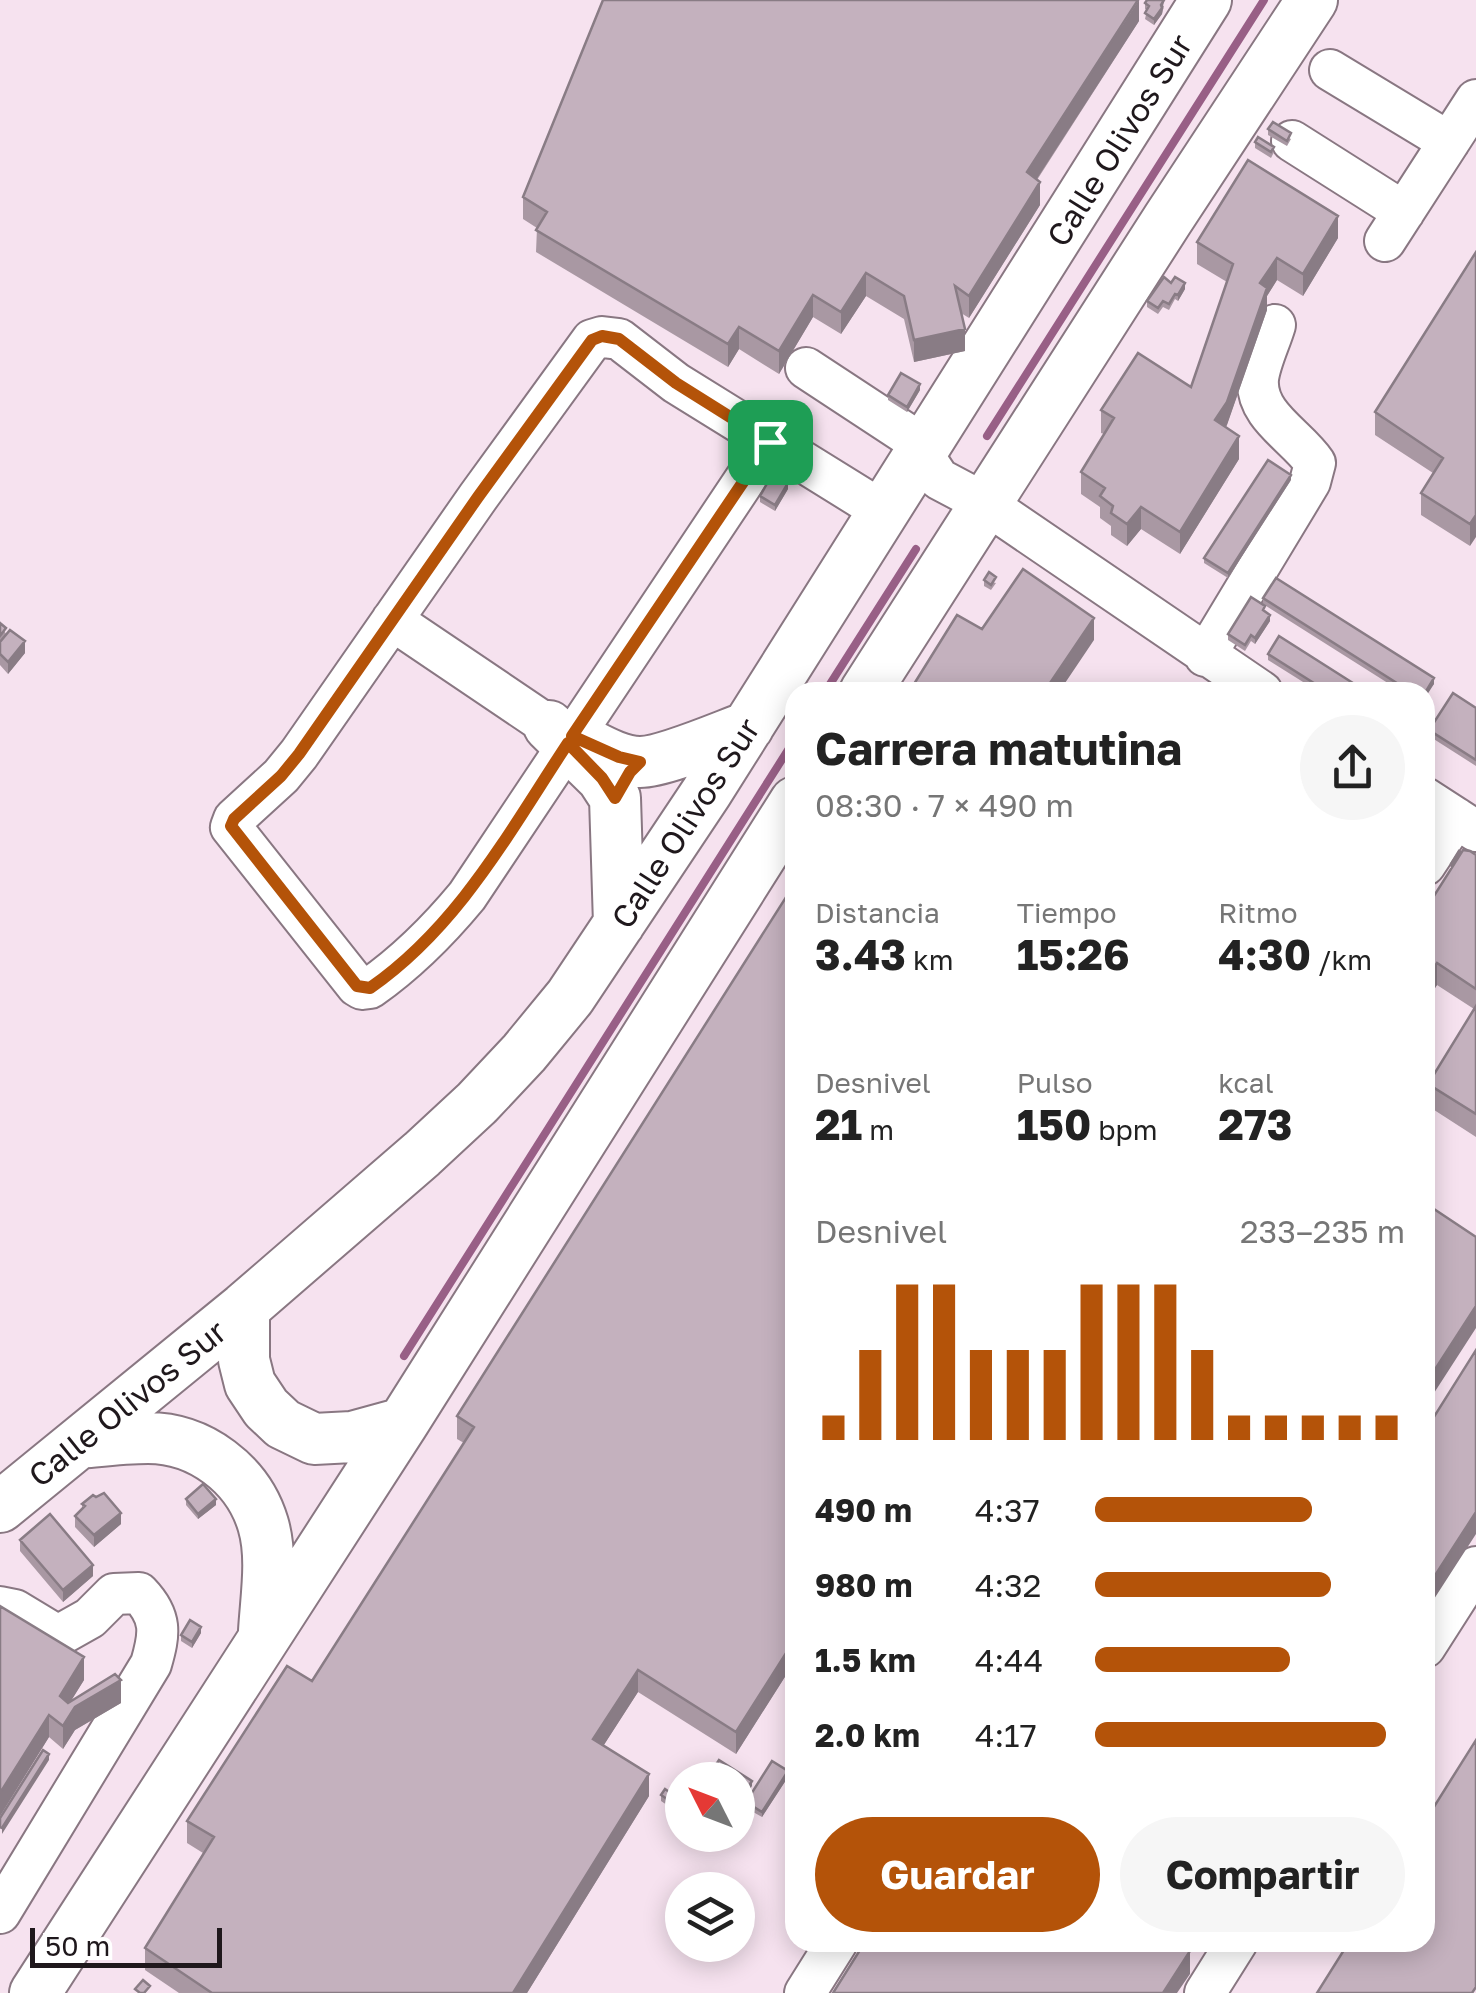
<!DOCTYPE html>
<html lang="es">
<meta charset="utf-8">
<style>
body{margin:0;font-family:"Golos Text",sans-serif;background:#f6f6f6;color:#222;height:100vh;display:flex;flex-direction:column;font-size:38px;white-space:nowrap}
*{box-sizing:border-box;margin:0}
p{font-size:32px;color:#767676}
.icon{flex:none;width:55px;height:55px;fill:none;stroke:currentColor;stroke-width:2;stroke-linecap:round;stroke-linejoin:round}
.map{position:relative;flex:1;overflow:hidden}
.panel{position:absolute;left:785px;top:682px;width:650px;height:1270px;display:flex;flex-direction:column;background:#fff;border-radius:30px;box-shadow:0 5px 25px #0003}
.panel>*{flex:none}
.needle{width:65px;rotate:312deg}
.tools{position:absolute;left:665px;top:1762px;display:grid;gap:20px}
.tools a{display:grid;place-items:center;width:90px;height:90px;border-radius:50%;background:#fff;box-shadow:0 5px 25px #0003;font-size:50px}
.scale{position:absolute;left:30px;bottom:25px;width:192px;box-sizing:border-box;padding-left:10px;border:5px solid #1f181c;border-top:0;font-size:28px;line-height:35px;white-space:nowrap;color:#1f181c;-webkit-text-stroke:8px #fff;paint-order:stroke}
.pin{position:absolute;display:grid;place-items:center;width:85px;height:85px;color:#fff;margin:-42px;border-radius:20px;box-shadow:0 5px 15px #0006}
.round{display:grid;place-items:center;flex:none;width:105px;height:105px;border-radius:52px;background:#f6f6f6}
.summary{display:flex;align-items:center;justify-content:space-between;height:170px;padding:0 30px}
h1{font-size:45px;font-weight:700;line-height:75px}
.figures{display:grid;grid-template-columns:repeat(3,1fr);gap:15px;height:170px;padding:10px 30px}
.figures div{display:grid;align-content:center}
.figures b{font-size:42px;font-weight:700}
.figures small{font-size:28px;font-weight:400}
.figures p{font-size:28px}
.chart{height:280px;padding:20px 30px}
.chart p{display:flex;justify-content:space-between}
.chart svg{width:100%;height:180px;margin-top:10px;stroke:#b45309;stroke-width:6}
.button{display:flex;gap:20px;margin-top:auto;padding:20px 30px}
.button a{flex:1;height:115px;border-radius:60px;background:#b45309;color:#fff;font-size:40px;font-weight:700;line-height:115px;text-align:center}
.button a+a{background:#f6f6f6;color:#222}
ul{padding:0 30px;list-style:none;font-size:32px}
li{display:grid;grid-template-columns:160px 120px 1fr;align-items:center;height:75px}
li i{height:25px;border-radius:12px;background:#b45309}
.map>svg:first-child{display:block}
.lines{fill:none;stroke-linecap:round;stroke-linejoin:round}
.stream{stroke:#985f86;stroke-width:8}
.minor-casing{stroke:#897782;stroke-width:44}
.major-casing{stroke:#897782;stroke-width:54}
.minor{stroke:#fff;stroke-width:40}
.major{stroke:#fff;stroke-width:50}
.wall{fill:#a998a3}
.shaded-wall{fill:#897c85}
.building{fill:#c4b1be;stroke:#897c85;stroke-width:2.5}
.route-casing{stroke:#fff;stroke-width:20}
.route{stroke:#b45309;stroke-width:12}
.labels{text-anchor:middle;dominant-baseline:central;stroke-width:8;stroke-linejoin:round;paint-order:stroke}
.street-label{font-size:32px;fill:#1f181c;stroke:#fff}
</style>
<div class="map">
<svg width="1476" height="1993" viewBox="0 0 1476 1993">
<rect width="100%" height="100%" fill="#f6e2ef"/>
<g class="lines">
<!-- stream -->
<path class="stream" d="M987,436L1264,0
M825,692L916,549
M404,1356L795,739"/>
<defs>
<path id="minor" d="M1330,70L1449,142
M1292,141L1404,212
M1385,241L1476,100
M806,368L911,437L939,479L986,504L1262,692
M770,442L467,896C438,931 407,962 370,988L362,989L357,986L231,827L234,819L281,776L299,754L478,497L592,340L602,337L619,339L676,383L884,512
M392,620L549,726
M1205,656L1310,482L1315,463C1297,436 1255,416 1258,379C1260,362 1270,342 1275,325
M1425,798L1476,831
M1425,865L1456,818
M0,1607L15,1610L58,1636L90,1618L114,1594L139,1593C162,1617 160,1633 151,1664L0,1913
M1425,1647L1476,1567
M805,1993L837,1942
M1205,1993L1237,1942"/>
<path id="major" d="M865,692L1168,219L1312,0
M549,726L602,778L615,798L619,924
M572,736C592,745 617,762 640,762C664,762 723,736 748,727
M244,1308V1360L250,1384L266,1408L283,1424L314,1439L352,1437L403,1423
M79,1443C101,1441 125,1438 148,1438C200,1438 248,1474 263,1524C273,1557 266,1597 264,1631
M0,1507L244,1308L422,1154L477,1103L524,1053L570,997L706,793L1206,0
M35,1993L403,1423L795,802"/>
</defs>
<!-- minor casing -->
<use href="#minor" class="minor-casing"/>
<!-- major casing -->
<use href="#major" class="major-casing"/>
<!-- minor -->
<use href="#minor" class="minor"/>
<!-- major -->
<use href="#major" class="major"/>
</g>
<!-- wall -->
<path class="wall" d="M1145,3L1164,6L1162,14L1154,25L1145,19L1147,10L1145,9Z
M1139,21L1037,180L1040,205L969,318L961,313L965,351L914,362L904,319L866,296L841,334L813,317L779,374L739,349L728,367L536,252L537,228L523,219V197Z
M1268,129L1291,139L1287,146L1268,135Z
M1255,142L1274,152L1271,158L1255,148Z
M1338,238L1303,296L1277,280L1267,296V310L1226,427L1239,459L1180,554L1141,529L1127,546L1111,535V526L1100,518V507L1081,494V472L1104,434L1101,433V410L1191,387L1227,282L1197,264V242Z
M1476,252L1470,546L1421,515V493L1433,473L1375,435V412Z
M1171,283L1185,289L1178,301L1175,299L1169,310L1163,307L1158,314L1147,307V301Z
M920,390L907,412L888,400V395Z
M763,476L785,479L784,480L788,489L775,511L760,502V496L767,484L763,482Z
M1291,480L1228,578L1204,563V558Z
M984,580L996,583L991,590L984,586Z
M1263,598L1434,684L1425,692H1402L1263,604Z
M1265,612L1270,621L1255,644L1251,641L1245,651L1228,640V634Z
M0,623L6,634L25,653L8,674L0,665Z
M1268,654L1367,692H1319L1268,660Z
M1476,708V766L1429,736V730Z
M1476,855V1137L1428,1106V1084L1474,1009L1437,985L1425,1003V910L1451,869V864Z
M795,883V1661L736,1754L638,1692L603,1746L649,1796L527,1993H179L145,1970V1948L203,1853L187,1843V1821L312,1681L464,1443L457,1439V1416Z
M186,1499L216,1505L198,1519L186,1505Z
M82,1504L121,1524L94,1547L75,1527V1516L82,1509Z
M20,1540L93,1576L63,1602L20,1551Z
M0,1606L84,1680L71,1700L121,1703L75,1730L63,1749L49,1737L0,1816Z
M201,1633L192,1648L181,1641V1635Z
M788,1777L762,1817L746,1808V1802Z
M661,1795L682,1801V1815L661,1801Z"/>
<!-- shaded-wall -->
<path class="shaded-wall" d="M1139,0V21L1027,194V172Z
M1164,0L1162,14L1154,25V19Z
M1040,182V205L969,318V296Z
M1338,216V238L1303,296V274Z
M1277,258V280L1267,296V310L1227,425L1215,442V420L1260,283Z
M866,273V296L841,334V312Z
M1185,283V289L1178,301V295Z
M813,295V317L779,374V351Z
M739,327V349L728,367V344Z
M965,329V351L914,362V340Z
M920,384V390L907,412V407Z
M1239,436V459L1180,554V532Z
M1291,475V480L1228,578V573Z
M788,483V489L775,511V505Z
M1141,507V529L1127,546V524Z
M1476,515V537L1470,546V524Z
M1270,615V621L1255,644V638Z
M1094,618V640L1059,692H1044Z
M25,641V653L8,674V662Z
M1434,678V684L1425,698V693Z
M1437,963V985L1425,1003V981Z
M1476,1306V1328L1425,1407V1385Z
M216,1499V1505L198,1519V1514Z
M1476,1512V1534L1425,1613V1591Z
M121,1513V1524L94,1547V1535Z
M93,1565V1576L63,1602V1590Z
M201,1627V1633L192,1648V1642Z
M795,1639V1661L736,1754V1732Z
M84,1657V1680L60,1719V1696Z
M638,1670V1692L593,1762V1739Z
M121,1680V1703L75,1730L63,1749V1726L75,1707Z
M49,1715V1737L0,1816V1793Z
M49,1754V1760L2,1834V1828Z
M788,1771V1777L762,1817V1812Z
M649,1774V1796L527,1993H513Z
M752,1781V1786L738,1808V1802Z
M1190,1951V1974L1177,1993H1163Z"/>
<!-- building -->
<path class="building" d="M603,0H1138L1027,172L1040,182L969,296L955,286L965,329L914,340L904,296L866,273L841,312L813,295L779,351L739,327L728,344L536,230L547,212L523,197Z
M1147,0H1164L1161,5L1162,8L1154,19L1145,13L1149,6L1145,3Z
M1273,122L1291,133L1287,141L1268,129Z
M1258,137L1274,147L1271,152L1255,142Z
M1248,160L1338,216L1303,274L1277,258L1260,283L1267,288L1227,402L1215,420L1239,436L1180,532L1141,507L1127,524L1111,513L1113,506L1100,496L1105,488L1081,472L1114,418L1101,410L1138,353L1191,387L1233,264L1197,242Z
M1476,252V515L1470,524L1421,493L1443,458L1375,412Z
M1164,277L1171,283L1175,277L1185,283L1178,295L1175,294L1169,304L1163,301L1158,308L1147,301Z
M901,373L920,384L907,407L888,395Z
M1268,460L1291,475L1228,573L1204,558Z
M772,462L785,473L781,479L788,483L775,505L760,496L769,480L763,476Z
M1023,569L1094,618L1044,692H909L957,615L982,629Z
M989,572L996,577L991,585L984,580Z
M1276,578L1434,678L1425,693L1411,692L1263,598Z
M1251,597L1265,606L1263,610L1270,615L1255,638L1251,635L1245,645L1228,634Z
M0,623L6,628L0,636Z
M10,630L25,641L8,662L0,654V642Z
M1279,636L1367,692H1328L1268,654Z
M1453,693L1476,708V760L1429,730Z
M1463,850L1470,851L1476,855V989L1437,963L1425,981V910Z
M1459,851L1461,852L1452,867L1451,864Z
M795,883V1639L736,1732L638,1670L593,1739L649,1774L513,1993H212L145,1948L214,1837L187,1821L287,1666L312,1681L474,1427L457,1416Z
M1476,1006V1114L1428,1084Z
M1425,1203L1476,1237V1306L1425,1385Z
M1476,1350V1512L1425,1591V1431Z
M203,1484L216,1499L198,1514L186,1499Z
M104,1493L121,1513L94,1535L75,1516L85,1506L82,1504L93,1495L96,1497Z
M50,1514L93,1565L63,1590L20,1540Z
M0,1606L84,1657L60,1696L68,1703L115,1674L121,1680L75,1707L63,1726L49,1715L0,1793Z
M190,1620L201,1627L192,1642L181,1635Z
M1476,1740V1987L1472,1993H1317L1349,1942H1425V1821Z
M43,1750L49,1754L2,1828L0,1827V1818Z
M719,1760L752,1781L738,1802V1780H718L725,1771L721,1768L713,1780H706Z
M772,1761L788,1771L762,1812L746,1802Z
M665,1789L682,1801V1809L661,1795Z
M865,1942H1176L1190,1951L1163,1993H833Z
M143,1980L150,1986L144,1993H140L135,1989Z"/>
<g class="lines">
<defs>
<path id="route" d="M602,336L619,339L676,383L770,442L572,736L619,757L640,762L630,772L615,798L602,778L568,743C509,832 459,926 370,988L357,986L231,826L234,819L281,776L299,754L478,497L592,340Z"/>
</defs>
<!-- route casing -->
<use href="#route" class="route-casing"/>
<!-- route -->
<use href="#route" class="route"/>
</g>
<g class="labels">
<!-- street labels -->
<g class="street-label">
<text transform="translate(1119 140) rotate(-58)">Calle Olivos Sur</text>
<text transform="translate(685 823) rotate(-57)">Calle Olivos Sur</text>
<text transform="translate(127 1403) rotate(-39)">Calle Olivos Sur</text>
</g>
</g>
</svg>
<div class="tools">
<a><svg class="needle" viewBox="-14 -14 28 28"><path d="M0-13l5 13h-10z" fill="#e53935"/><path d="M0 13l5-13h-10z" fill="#767676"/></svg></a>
<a><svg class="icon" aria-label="layers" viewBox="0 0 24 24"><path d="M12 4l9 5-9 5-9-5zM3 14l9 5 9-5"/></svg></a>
</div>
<div class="scale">50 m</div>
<div class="pin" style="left:770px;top:442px;background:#1e9e55"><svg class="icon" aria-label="arrive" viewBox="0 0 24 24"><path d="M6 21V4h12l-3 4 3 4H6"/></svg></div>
<section class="panel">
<div class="summary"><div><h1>Carrera matutina</h1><p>08:30 · 7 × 490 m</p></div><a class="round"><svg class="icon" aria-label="share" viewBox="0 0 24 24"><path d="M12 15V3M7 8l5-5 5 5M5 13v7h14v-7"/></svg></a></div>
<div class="figures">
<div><p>Distancia</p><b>3.43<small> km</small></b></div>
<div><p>Tiempo</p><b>15:26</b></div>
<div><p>Ritmo</p><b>4:30<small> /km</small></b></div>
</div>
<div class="figures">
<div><p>Desnivel</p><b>21<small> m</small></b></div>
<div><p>Pulso</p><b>150<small> bpm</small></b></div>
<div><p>kcal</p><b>273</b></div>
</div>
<div class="chart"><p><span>Desnivel</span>233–235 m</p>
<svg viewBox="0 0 160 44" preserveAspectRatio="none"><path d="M5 44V38M15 44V22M25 44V6M35 44V6M45 44V22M55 44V22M65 44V22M75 44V6M85 44V6M95 44V6M105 44V22M115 44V38M125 44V38M135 44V38M145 44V38M155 44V38"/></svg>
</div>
<ul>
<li><b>490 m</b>4:37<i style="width:70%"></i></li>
<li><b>980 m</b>4:32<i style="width:76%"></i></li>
<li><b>1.5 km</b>4:44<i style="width:63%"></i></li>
<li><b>2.0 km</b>4:17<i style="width:94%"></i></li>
</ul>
<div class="button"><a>Guardar</a><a>Compartir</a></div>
</section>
</div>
